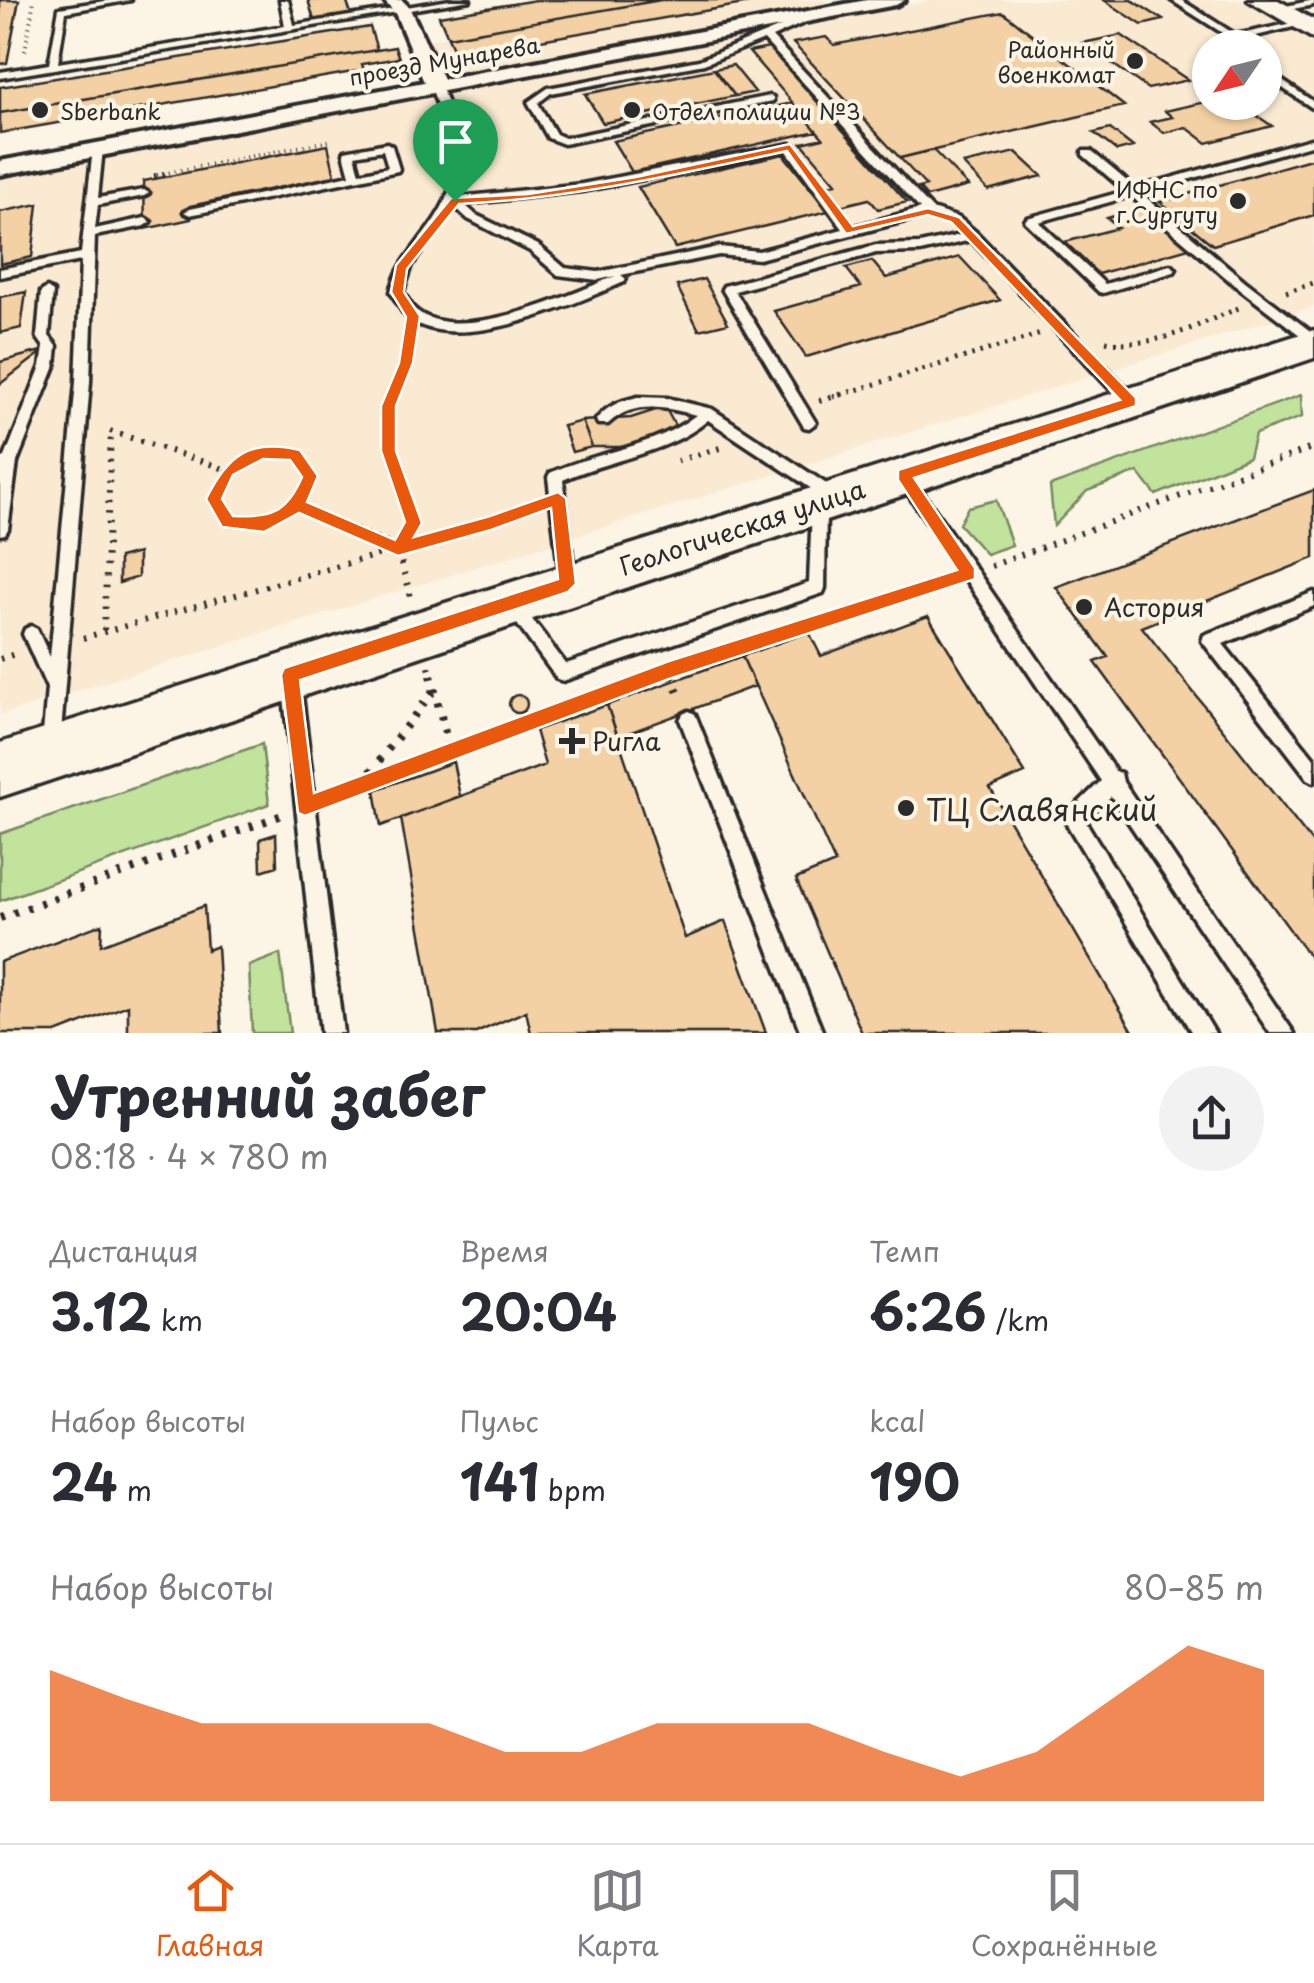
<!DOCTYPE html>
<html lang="ru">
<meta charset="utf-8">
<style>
body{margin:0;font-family:"Playpen Sans",sans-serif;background:#f2f2f3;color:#2b2b33;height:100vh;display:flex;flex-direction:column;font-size:38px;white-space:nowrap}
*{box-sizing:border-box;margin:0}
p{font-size:32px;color:#7c7c81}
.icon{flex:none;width:55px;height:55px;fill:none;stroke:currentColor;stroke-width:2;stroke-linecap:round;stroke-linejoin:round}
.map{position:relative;height:1033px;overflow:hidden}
.details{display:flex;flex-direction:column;background:#fff;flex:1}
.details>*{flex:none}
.needle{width:65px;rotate:235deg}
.buttons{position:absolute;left:1192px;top:30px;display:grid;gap:20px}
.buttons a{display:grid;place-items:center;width:90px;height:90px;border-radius:50%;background:#fff;box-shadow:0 2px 8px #0004;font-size:50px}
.pin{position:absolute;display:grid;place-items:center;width:85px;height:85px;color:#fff;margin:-102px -42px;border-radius:50% 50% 50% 0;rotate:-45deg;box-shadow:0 0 10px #0007}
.pin .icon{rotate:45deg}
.round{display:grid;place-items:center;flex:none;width:105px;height:105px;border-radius:52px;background:#f2f2f3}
.head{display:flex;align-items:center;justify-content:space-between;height:170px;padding:0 50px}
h1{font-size:55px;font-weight:700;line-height:75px}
.figures{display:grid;grid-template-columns:repeat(3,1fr);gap:15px;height:170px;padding:10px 50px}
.figures div{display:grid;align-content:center}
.figures b{font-size:50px;font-weight:700}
.figures small{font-size:28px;font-weight:400}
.figures p{font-size:28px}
.chart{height:280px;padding:20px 50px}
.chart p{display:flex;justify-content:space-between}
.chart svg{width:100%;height:180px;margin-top:10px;fill:#ea580c;opacity:.7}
.menu{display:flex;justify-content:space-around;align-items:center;height:140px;border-top:2px solid #e1e1e2;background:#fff;font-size:28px;color:#7c7c81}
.menu a{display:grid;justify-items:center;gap:5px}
.menu .on{color:#ea580c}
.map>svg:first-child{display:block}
.built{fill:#faead2;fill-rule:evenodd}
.green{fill:#c2e39c;stroke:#768764;stroke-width:2.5}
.building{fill:#f4d1a4;stroke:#2b2b2b;stroke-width:2.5}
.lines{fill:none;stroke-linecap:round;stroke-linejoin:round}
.service-casing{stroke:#2b2b2b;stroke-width:7}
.minor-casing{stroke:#2b2b2b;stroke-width:8}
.secondary-casing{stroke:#2b2b2b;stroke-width:7}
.path-far3{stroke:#2b2b2b;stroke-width:4;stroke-dasharray:1 5;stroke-linecap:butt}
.path-far2{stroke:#2b2b2b;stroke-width:5;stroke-dasharray:2.5 6;stroke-linecap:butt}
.path-far1{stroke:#2b2b2b;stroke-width:6;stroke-dasharray:2.5 8;stroke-linecap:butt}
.path{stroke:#2b2b2b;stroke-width:8;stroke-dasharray:4 10;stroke-linecap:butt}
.service{fill:#fcf5e5;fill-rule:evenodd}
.minor{fill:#fcf5e5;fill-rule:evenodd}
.secondary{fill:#fcf5e5;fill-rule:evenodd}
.route{fill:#ea580c;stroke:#fff;stroke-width:2.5;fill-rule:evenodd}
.poi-dot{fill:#2b2b2b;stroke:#fcf5e5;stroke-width:4}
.labels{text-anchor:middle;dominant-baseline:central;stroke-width:8;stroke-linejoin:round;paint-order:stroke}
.far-poi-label{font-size:22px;fill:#2b2b2b;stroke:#fcf5e5;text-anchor:end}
.far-street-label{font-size:22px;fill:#2b2b2b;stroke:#fcf5e5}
.street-label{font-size:25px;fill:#2b2b2b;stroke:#fcf5e5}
.poi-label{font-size:25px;fill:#2b2b2b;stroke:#fcf5e5;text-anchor:start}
.near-poi-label{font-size:30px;fill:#2b2b2b;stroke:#fcf5e5;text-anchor:start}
</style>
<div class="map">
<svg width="1314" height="1033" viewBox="0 0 1314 1033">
<rect width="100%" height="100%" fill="#fcf5e5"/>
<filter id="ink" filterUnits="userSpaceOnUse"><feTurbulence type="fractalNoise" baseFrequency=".01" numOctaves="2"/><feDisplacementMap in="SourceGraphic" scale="20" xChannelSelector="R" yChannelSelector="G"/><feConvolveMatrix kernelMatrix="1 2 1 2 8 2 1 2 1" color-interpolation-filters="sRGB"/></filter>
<g filter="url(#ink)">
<!-- built -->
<path class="built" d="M661,0H824L846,19L932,0H1243L1314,42V307L0,715V160L457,74L433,52L428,40ZM1210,48H1265V102H1210Z"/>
<!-- green -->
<path class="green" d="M1301,395L1302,417L1255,434L1249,457L1156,495L1138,472L1087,491L1054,526L1050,486Z
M996,500L1012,545L986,554L959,524L968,507Z
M262,744L269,804L0,901V834Z
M280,954L290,1033H252L249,966Z"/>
<!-- building -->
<path class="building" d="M0,0H19L7,63L0,64Z
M308,0H346L351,14L314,20Z
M536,0H661L448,37L439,16Z
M661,0H766L456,55L448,37Z
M1104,0H1132L1163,20L1142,25Z
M1003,12L1124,106L900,158L793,43L826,37L834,45Z
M370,27L377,50L0,113V87Z
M1121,35L1188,80L1148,89L1083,43Z
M395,47L399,58L362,64L364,70L0,133V113Z
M769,48L907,202L878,209L869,199L840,206L824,186L836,183L802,143L823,138L749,52Z
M733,65L755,92L735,96L714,69Z
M714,69L735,96L603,123L585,94Z
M1210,101L1237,102L1272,126L1207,143L1186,127L1164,133L1150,122L1172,117L1165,111Z
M792,103L817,131L632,172L613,141Z
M1110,129L1133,147L1117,151L1094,133Z
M328,145L335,176L190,206L191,219L145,229L144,181Z
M933,150L968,186L927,197L919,188L926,186L900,158Z
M1016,152L1042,176L988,190L963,164Z
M783,154L828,211L675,248L638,187Z
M1314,158V215L1213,245L1160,202Z
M38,204L32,257L0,264V212Z
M1142,208L1189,248L1098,274L1065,242L1118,228L1107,218Z
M960,257L1000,300L806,357L774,311L861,287L846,268L872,261L886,278Z
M704,279L728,323L699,330L677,286Z
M26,292L21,328L0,333V297Z
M45,350L0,384V362Z
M665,407L680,435L644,447H592L582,421L631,418Z
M582,421L592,447L572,452L563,426Z
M1314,490V558L1142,627L1314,845V963L1095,662L1108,657L1056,587Z
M138,553V577L119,583V558Z
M928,616L1025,773L990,788L1134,1033H862L796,879L835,863L742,656L809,632L821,656Z
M742,656L755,686L618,737L607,705Z
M509 704a9 9 0 1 1 18 0a9 9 0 1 1-18 0Z
M607,705L685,938L725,921L766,1033H531L526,1011L476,1033H438L401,818L545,765L535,730Z
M453,762L460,796L381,826L375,790Z
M276,834L277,866L261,871L260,839Z
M204,906L207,950L217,946L222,1033H128V1005L56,1033H0V962L102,924L101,945Z"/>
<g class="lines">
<defs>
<path id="service" d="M111,0H131L66,12L58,63L285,26L280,0H288L294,25L450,0H470L0,78V72L49,64L59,8Z
M1171,0H1181L1236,35L1302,21L1306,24L1235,41Z
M1314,0V5L1276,12L1272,9Z
M810,15L817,17L772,37L932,209L959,218L977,233L1136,398L1138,402L1136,406H1126L971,240L920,252L876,253L735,291L816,423L809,428L804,427L722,289L724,286L876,245L920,244L964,234L951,222L928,215L759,259L719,255L621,275L626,279L624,282C574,304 458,356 408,318C401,312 396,300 391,292C396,269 408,256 421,238C471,175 453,155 431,86L436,83L441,86C453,124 472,157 459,197L582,184L790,144L794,145L853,227L920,209L764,40L704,64L551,93L538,103L556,134L565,138L770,96L773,97V101L564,144L548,138L528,102L548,88L699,60ZM787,151L843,229L759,251L719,247L598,272L565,268L538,245L476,215L464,204L582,191ZM454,206L468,219L530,251L558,275L598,280L615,276C571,295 460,345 417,311C411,307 407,298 403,292L412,265Z
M1275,76L1314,102V109L1272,81L1270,79Z
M1314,138V144L1141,193L1245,281L1314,334V346L1237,287L1131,196L1039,222L1105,284L1170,265L1176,269L1174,272L1103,293L1099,292L1025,221L1027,218L1125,191L1083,155V151H1091L1135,188Z
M387,143L392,146L399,169L398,171L190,215L184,212L190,209L350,175L344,153L345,151ZM383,150L388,167L360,173L355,155Z
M98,146L103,149L98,198L144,190L149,193L144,196L98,205L95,229L145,218L151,222L145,226L95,236L90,382L60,745L57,751L51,754L45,751L42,745L47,688L23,634L25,629L31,626L37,629L50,657L76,382L81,261L0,277V269L81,253L93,149Z
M47,288L53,292L49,336L57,346L55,366L17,462L8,529L5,534L0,535V459L5,457L41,366L44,347L37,337L41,292Z
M638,397L667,398L712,409L837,491L839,495L837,499H827L708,420C666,455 611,458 563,480L575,581L573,586L567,588L561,586L548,477L550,473C597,451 654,448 696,415C665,407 633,400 608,424H598L596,420C607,405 621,401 638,397Z
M903,469L908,471L1115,771L1121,773L1123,782L1294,1033H1270L1111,796L1086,822L1215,1033H1192L1065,821L1067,814L1101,781L898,479L896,475L898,471Z
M819,501L824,503L826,507L825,588L823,593L563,681L557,679L504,606L506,601L512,599L518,601L566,664L809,583L812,507L814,503Z
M1314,592V606L1223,644L1314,758V782L1308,779L1202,641L1204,635Z
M291,671L297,673L300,679L343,1033H321L282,679L285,673Z
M689,711L695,714L823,1033H801L680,720L683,714Z"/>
<path id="minor" d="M383,0H402L409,7L443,79L867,0H905L896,5L0,175V161L424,82L395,13Z"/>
<path id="secondary" d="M1248,0H1278L1314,20V39Z
M1314,330V358L0,797V743Z"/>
</defs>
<!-- service casing -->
<use href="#service" class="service-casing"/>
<!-- minor casing -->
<use href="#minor" class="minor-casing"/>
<!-- secondary casing -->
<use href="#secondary" class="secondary-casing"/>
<!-- path-far3 -->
<path class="path-far3" d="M25,51L34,0
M157,175L333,140"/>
<!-- path-far2 -->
<path class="path-far2" d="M154,176L169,173
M1286,292L1314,283
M1106,341C1154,350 1197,325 1241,307
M392,397L406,363L410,333
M833,397L1041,334"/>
<!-- path-far1 -->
<path class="path-far1" d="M393,394C376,436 400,484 414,523L398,549L412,601
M819,401L842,394
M110,431L228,470
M261,452L294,454L310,476C292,516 271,525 228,523L214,499L228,470Z
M677,461L723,447
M298,505L398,548
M991,566L1314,447
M104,630L111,431
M83,638L491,523L537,506
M0,659L18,653
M429,667L432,678
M669,670L672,678
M649,678L951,579"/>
<!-- path -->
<path class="path" d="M431,675L450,753
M671,675L681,700
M362,783L434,690
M331,797L656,675
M0,918L282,815"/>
<!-- service -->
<use href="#service" class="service"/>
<!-- minor -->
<use href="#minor" class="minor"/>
<!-- secondary -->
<use href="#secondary" class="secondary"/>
</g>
</g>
<!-- route -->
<path class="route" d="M790,144L853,226L928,208L959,217L1136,398V406L914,478L975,568V579L669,679L305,816L298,813L281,675L284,668L558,579L551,508L491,530L398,556L299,513L264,532L222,527L206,499C227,456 249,438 300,450L318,476L307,502L395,540L405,522L381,451V406L399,363L406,317L391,292L396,265L451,198L528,194L636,177ZM787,151L846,234L928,215L951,222L1120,400L898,470V480L957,570L669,661L314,793L300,680L568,592L576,584L566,498L558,492L490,516L414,537L422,523L396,451V406L413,363L420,316L404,292L407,269L459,204C570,199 678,174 787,151ZM263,459L290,460L302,477C287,512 271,518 233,516L222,499L233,475Z"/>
<!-- markers -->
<g class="poi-dot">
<circle cx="1135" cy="61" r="10"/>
<circle cx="40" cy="110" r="10"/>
<circle cx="632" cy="110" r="10"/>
<circle cx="1238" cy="201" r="10"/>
<circle cx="1084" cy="607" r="10"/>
<path d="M567 726h10v10h10v10h-10v10h-10v-10h-10v-10h10z"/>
<circle cx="906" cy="808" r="10"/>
</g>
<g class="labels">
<!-- far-poi labels -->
<g class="far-poi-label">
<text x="1115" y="48">Районный<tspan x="1115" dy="25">военкомат</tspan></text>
<text x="60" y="110" text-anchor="start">Sberbank</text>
<text x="652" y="110" text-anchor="start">Отдел полиции №3</text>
<text x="1218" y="188">ИФНС по<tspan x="1218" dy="25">г.Сургуту</tspan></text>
</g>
<!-- far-street labels -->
<g class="far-street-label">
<text transform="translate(444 60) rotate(-10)">проезд Мунарева</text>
</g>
<!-- street labels -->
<g class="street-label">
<text transform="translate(742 527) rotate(-18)">Геологическая улица</text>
</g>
<!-- poi labels -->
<g class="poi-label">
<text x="1104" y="607">Астория</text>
<text x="592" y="741">Ригла</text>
</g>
<!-- near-poi labels -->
<g class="near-poi-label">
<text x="926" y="808">ТЦ Славянский</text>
</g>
</g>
</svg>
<div class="buttons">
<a><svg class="needle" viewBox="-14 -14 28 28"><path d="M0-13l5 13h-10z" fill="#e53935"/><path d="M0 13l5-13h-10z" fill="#7c7c81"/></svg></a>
</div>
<div class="pin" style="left:455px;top:201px;background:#1e9e55"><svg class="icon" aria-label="arrive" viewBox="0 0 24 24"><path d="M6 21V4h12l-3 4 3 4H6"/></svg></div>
</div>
<section class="details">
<div class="head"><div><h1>Утренний забег</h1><p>08:18 · 4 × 780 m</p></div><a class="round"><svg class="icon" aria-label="share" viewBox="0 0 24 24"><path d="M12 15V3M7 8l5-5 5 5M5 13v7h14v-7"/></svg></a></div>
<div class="figures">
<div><p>Дистанция</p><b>3.12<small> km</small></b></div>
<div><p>Время</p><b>20:04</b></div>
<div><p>Темп</p><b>6:26<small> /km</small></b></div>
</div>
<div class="figures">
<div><p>Набор высоты</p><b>24<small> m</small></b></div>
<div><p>Пульс</p><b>141<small> bpm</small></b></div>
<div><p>kcal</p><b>190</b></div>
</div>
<div class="chart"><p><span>Набор высоты</span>80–85 m</p>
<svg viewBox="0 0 160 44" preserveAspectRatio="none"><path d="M0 44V12L10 19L20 25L30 25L40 25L50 25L60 32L70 32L80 25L90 25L100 25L110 32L120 38L130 32L140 19L150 6L160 12V44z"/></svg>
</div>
</section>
<nav class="menu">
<a class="on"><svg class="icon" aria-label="home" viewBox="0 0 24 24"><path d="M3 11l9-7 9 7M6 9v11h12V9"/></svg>Главная</a>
<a><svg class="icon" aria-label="map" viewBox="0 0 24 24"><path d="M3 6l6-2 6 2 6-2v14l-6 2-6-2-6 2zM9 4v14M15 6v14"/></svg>Карта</a>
<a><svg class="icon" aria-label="saved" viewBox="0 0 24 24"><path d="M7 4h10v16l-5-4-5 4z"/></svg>Сохранённые</a>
</nav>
